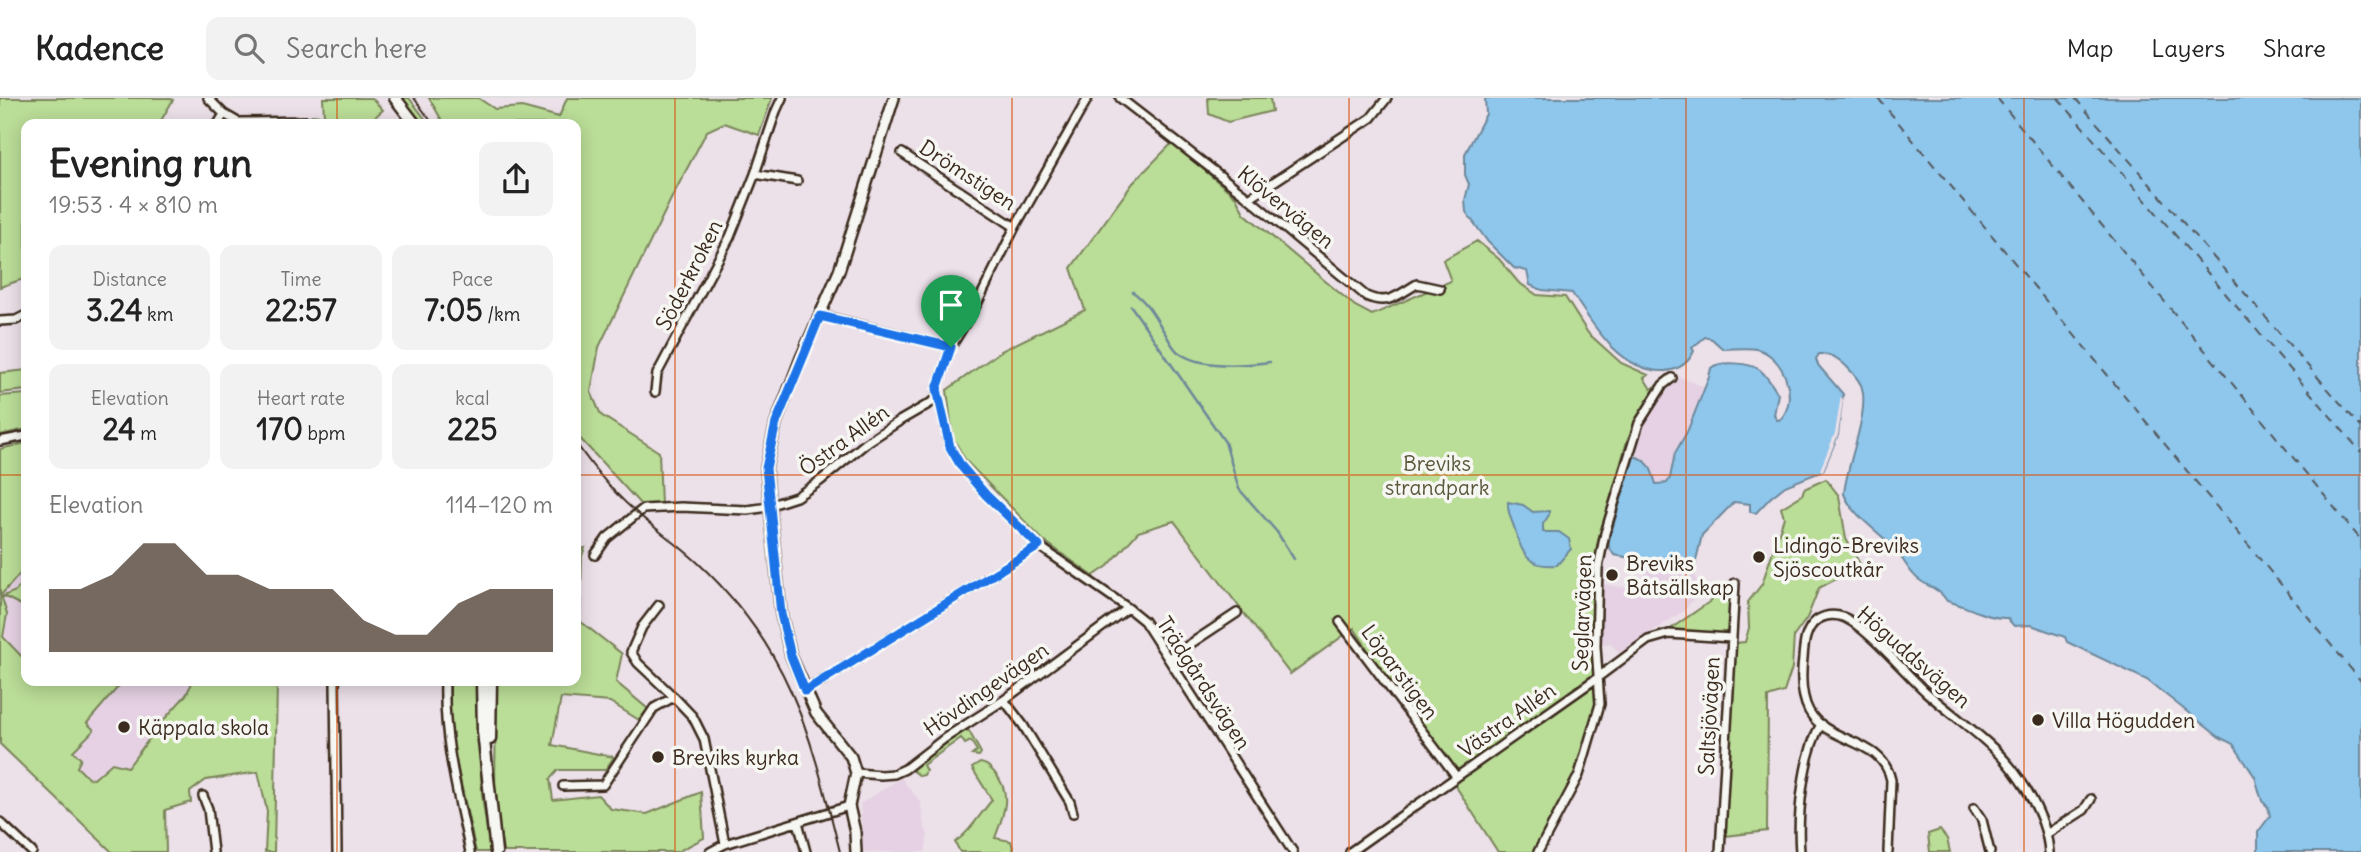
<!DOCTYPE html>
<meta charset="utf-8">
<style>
body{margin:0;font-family:Delius,sans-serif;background:#f2f2f2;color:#222;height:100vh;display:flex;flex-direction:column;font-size:26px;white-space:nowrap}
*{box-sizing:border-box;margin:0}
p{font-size:23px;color:#767676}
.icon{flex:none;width:38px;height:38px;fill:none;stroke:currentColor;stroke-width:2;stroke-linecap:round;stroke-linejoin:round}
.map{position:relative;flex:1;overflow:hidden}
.drawer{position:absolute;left:21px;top:21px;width:560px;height:567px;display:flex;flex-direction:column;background:#fff;border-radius:14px;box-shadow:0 4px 18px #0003}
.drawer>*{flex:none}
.pin{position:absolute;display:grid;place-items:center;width:60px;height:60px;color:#fff;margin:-72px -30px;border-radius:50% 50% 50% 0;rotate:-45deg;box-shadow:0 0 7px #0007}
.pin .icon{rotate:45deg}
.round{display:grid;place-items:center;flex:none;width:74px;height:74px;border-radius:14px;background:#f2f2f2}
.overview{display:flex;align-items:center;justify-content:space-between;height:119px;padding:0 28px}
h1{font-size:38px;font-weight:700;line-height:52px}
.figures{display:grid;grid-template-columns:repeat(3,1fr);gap:10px;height:119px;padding:7px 28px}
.figures div{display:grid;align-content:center;border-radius:14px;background:#f2f2f2;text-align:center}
.figures b{font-size:30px;font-weight:700}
.figures small{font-size:19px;font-weight:400}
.figures p{font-size:19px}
.chart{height:196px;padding:14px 28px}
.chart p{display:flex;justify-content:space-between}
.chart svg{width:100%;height:126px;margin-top:7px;fill:#3b2a1e;opacity:.7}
header{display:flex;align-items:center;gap:42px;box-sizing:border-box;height:98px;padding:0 35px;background:#fff;border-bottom:2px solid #e0e0e0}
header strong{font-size:33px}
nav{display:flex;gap:38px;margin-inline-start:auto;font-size:24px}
.search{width:490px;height:63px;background:#f2f2f2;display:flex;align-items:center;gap:18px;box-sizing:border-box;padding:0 24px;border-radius:14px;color:#767676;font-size:26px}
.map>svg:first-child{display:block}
.built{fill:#e5d1e3}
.green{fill:#badd97;stroke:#7a845a;stroke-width:2}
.water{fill:#8ec6ec;stroke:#6d889a;stroke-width:2}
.pier{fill:#ece0e9}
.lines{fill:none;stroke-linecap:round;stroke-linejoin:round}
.stream{stroke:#6d889a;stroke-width:2.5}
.ferry{stroke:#54595c;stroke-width:2;stroke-dasharray:9 7;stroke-linecap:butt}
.minor-casing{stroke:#3b2a1e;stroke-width:12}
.tertiary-casing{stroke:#3b2a1e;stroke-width:14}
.secondary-casing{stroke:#3b2a1e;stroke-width:15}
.minor{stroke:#f6f6f2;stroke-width:7}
.tertiary{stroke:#f6f6f2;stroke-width:9}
.secondary{stroke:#f6f6f2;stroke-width:10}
.tram{stroke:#3b2a1e;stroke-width:2}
.route-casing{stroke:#fff;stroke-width:14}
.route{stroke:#1a73e8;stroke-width:9}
.grid{fill:none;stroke:#d7540e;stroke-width:2;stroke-opacity:0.55}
.poi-dot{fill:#3b2a1e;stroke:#f6f6f2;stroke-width:2.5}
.labels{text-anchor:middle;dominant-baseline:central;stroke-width:7;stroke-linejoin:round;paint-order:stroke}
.street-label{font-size:21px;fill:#3b2a1e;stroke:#f6f6f2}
.park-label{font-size:21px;fill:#5b573c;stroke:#f6f6f2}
.poi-label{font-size:21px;fill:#3b2a1e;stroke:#f6f6f2;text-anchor:start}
</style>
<header>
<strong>Kadence</strong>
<div class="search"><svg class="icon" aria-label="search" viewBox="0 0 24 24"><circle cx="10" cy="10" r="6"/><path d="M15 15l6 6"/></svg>Search here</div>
<nav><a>Map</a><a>Layers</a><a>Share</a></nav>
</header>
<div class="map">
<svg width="2361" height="754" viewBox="0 0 2361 754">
<rect width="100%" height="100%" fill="#ece0e9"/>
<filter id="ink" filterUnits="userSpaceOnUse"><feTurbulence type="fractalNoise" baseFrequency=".0143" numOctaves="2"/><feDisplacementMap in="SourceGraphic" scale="14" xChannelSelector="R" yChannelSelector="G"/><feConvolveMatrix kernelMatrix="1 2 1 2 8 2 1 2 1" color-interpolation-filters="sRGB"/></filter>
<g filter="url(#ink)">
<!-- built -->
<path class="built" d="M1679,279L1705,289L1687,334L1675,355L1669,382L1667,385L1656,386L1646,362L1631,356L1644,325L1655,307Z
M26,398V563L3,539L6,516L1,497Z
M1648,465L1695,473L1698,495L1684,513L1619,555L1610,545L1599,547L1602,486L1641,492Z
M111,583H193L186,597L161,625L128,669L94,681H88L77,669L73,653L93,632L87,625L118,590Z
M901,680L921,705L923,725L928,737L925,754H864L860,706Z"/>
<!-- green -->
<path class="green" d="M0,0H169L173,2L159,26H26V180L0,189Z
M323,0H372L383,12L367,26H316L311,20L312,17L324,18Z
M402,0H409L429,26H421Z
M429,0H478L495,11L522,9L559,19L567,0H772L759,37L724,25L707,33L673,97L599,249L591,294L601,317L659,354L661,407L642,408L576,336V26H444Z
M1208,0H1270L1272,13L1228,24L1209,16Z
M1172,45L1236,99L1244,115L1355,208L1372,217L1451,183L1443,162L1477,143L1499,161L1518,184L1537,197L1565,199L1588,235L1621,265L1648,277L1644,280L1651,291L1655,288L1656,290L1628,340L1597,447L1592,547L1596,603L1595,611L1574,679L1534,754H1498L1354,530L1290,576L1174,423L1138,434L1108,468L1093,478L1043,442L966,363L953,340L947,292L1001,253L1085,212L1071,170L1133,85Z
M26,272V292L0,295V275Z
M26,296V331L0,337V298Z
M26,345V469L1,497L7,516L3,539L26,563V583H111L118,589L87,625L94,632L73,653L81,661L77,669L88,680L94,681L112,665L128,669L161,625L186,597L193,583H277L274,754H265L267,713L258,674L206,682L190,694L191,704L165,712L166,754H112L0,646V351Z
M1826,381L1839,398L1846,441L1861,468L1819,490L1807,520L1794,538L1792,570L1784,594L1768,599L1767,733L1725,738L1735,545L1745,544L1749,530L1748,504L1762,486L1784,419L1781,410L1802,397L1804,391Z
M585,450L582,458L580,523L622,556L616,584L648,611L639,622L610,604L561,600L552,647L614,659L605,672H558L550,681L553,702L598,697L611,711L647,716L701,694L704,740L677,754H503L495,700L496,583H576V452Z
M26,480V506L23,508L3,498L16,493Z
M1728,491L1731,494L1730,532L1721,536L1669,532Z
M450,583H477L482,697L490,754H476L450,635Z
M965,632L969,633L981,655L979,658L972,657L977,653L971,643L965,646L961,640L923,667L926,673L924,677L920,678L912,672V669Z
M980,665C987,666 989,669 994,674C1013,695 1004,716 995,740L1011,743L1014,754H960L955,744C970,734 980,716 992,702L972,670Z
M1940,732L1947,741L1950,754H1930L1928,736Z"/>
<!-- water -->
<path class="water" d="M1485,0H2361V754H2258V734L2270,718L2268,709L2262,703L2255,679L2233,646L2219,639L2147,582L2067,544L2065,539L2031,527L2014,528L2007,520C1986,521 1968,508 1947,503C1937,487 1923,489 1913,476C1905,467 1901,457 1893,449C1877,432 1853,418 1844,396C1846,367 1871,313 1861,287C1858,281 1852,274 1847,269C1839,261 1831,255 1819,256L1816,261L1818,267L1843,296L1838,337L1823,373L1785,388L1770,400L1756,415L1750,414V406L1734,404L1702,437L1694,471L1614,457L1609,449V442L1634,358C1650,363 1651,370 1656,386L1667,385L1670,380L1675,355L1687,334L1709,279L1711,270C1720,262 1751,265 1760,272C1767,278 1773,288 1778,296L1774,317L1777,322L1781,321C1799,300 1784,258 1757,251C1747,249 1733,251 1723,251L1712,241L1705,239L1692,250L1694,253C1688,266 1679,272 1665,273C1621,275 1593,227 1572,195L1542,192L1530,187L1527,173L1514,170L1488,144L1466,114L1465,102L1469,86L1465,77V56L1486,16Z
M1508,404L1523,407L1533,414L1549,413V417L1543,426V434H1559L1569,441L1571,451L1557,467C1528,470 1522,456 1515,432C1512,422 1507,415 1508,404Z"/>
<!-- pier -->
<path class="pier" d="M1841,298L1843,302L1838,337L1823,373L1820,372L1835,335Z"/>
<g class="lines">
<!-- stream -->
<path class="stream" d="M1133,194C1147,204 1154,217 1163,232C1168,239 1172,249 1178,254C1200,271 1244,267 1270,264
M1131,208L1225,344L1239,391L1277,434L1294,461"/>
<!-- ferry -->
<path class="ferry" d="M1878,0L2361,583
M1997,0L2361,442
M2058,0L2361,354
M2075,0L2361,329"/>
<defs>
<path id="minor" d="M208,0L224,16L218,26
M1088,0L1015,129L977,206L951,249L937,291L950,349L961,368L986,397L1039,448L1128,510L1144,523L1293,754
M1120,0L1245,97L1366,198C1388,208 1398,197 1417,186L1440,191
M224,16L238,24L309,23
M902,55L1015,129
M755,76L797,83
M1249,100L1371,20L1387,0
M820,217L951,249
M0,223L16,222L26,217
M655,294L657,276L730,139L755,76L776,13L782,0
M0,343L26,338
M595,457L607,440L643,411L681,409L747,412L762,410L796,399L820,383L866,345L901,322L939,300
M659,507L642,529L631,554L638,565L674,599
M1340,524L1456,678
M1169,560L1237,515
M335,583L337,754
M445,583C443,641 458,697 470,754
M805,593L1039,448
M1004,602L1023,627L1070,704L1073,715
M856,675L881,677L894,676L905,671L945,640L1004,602L1128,510
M563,688L603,687L654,610L674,599L693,619L704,641L725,746
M203,698L208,711L213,754
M1974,710L1982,722L1990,754
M0,724L32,754
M798,724L806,754
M2048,735L2084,712L2091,701
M710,754L725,746L849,708
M1350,754L1597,580L1648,542L1669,536L1731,540
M1538,754L1579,677L1600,606L1596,548L1598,470L1605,435L1639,325L1663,287L1672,280
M1720,754L1735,485
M1800,754C1797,718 1803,657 1821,626
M1888,754L1891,682C1882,639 1827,646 1809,613C1801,598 1801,577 1803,560C1804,546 1805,531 1817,522C1825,517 1834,516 1843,519C1866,528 1906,576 1926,594C1955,620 1989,641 2013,672C2031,696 2047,724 2049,754"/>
<path id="tertiary" d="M856,754L855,734L849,708L856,675L851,659L816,615L791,558L781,516L766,370L776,325L801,260L839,173L894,0"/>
<path id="secondary" d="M395,0L415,26
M482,583L483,633L496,754
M490,641L491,583"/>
</defs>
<!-- minor casing -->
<use href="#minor" class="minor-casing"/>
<!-- tertiary casing -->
<use href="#tertiary" class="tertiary-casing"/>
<!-- secondary casing -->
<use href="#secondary" class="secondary-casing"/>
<!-- minor -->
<use href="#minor" class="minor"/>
<!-- tertiary -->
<use href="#tertiary" class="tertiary"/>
<!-- secondary -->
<use href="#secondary" class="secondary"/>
<!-- tram -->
<path class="tram" d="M414,0L433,26
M576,345C595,373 617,399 643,420C661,435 680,448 697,464C791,551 810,635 840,754"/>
</g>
</g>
<g class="lines" filter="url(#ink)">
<defs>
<path id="route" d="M820,218L951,249L937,291L950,349L961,368L986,397L1039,448L805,593L791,558L781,516L766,370L776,325Z"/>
</defs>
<!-- route casing -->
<use href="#route" class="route-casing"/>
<!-- route -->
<use href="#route" class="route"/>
</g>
<!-- grid -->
<path class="grid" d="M337,0V26M675,0V754M1012,0V754M1349,0V754M1686,0V754M2024,0V754M0,377H26M576,377H2361M337,583V754"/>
<!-- markers -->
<g class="poi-dot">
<circle cx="1759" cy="459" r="7"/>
<circle cx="1612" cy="477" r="7"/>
<circle cx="2038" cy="622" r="7"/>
<circle cx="124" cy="629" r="7"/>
<circle cx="658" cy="659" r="7"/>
</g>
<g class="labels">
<!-- street labels -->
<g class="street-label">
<text transform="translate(968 77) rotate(33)">Drömstigen</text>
<text transform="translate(1286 109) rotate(39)">Klövervägen</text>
<text transform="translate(689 177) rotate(-63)">Söderkroken</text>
<text transform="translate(844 342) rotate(-36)">Östra Allén</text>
<text transform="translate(1582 515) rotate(-88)">Seglarvägen</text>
<text transform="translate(1914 559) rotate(41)">Höguddsvägen</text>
<text transform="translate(1400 574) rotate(53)">Löparstigen</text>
<text transform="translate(1204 585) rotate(57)">Trädgårdsvägen</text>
<text transform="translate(986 591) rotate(-35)">Hövdingevägen</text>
<text transform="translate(1709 618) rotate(-87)">Saltsjövägen</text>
<text transform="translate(1507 622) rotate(-35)">Västra Allén</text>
</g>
<!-- park labels -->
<g class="park-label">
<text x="1437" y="365">Breviks<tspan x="1437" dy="24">strandpark</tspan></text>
</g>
<!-- poi labels -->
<g class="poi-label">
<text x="1773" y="447">Lidingö-Breviks<tspan x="1773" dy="24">Sjöscoutkår</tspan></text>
<text x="1626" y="465">Breviks<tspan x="1626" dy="24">Båtsällskap</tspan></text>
<text x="2052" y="622">Villa Högudden</text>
<text x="138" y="629">Käppala skola</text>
<text x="672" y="659">Breviks kyrka</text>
</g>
</g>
</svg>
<div class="pin" style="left:951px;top:249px;background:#1e9e55"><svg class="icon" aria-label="arrive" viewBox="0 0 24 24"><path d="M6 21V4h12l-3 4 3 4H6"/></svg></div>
<section class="drawer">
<div class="overview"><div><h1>Evening run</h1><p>19:53 · 4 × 810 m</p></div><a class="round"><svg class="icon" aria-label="share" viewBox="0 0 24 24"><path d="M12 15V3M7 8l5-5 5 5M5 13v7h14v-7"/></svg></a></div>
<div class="figures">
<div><p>Distance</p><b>3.24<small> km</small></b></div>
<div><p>Time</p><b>22:57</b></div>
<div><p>Pace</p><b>7:05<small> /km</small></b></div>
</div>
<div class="figures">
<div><p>Elevation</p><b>24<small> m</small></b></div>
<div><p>Heart rate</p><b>170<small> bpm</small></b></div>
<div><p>kcal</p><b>225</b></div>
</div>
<div class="chart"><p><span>Elevation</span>114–120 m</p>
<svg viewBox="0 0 160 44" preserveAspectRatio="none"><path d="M0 44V22L10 22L20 17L30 6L40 6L50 17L60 17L70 22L80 22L90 22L100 33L110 38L120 38L130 27L140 22L150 22L160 22V44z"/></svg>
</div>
</section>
</div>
